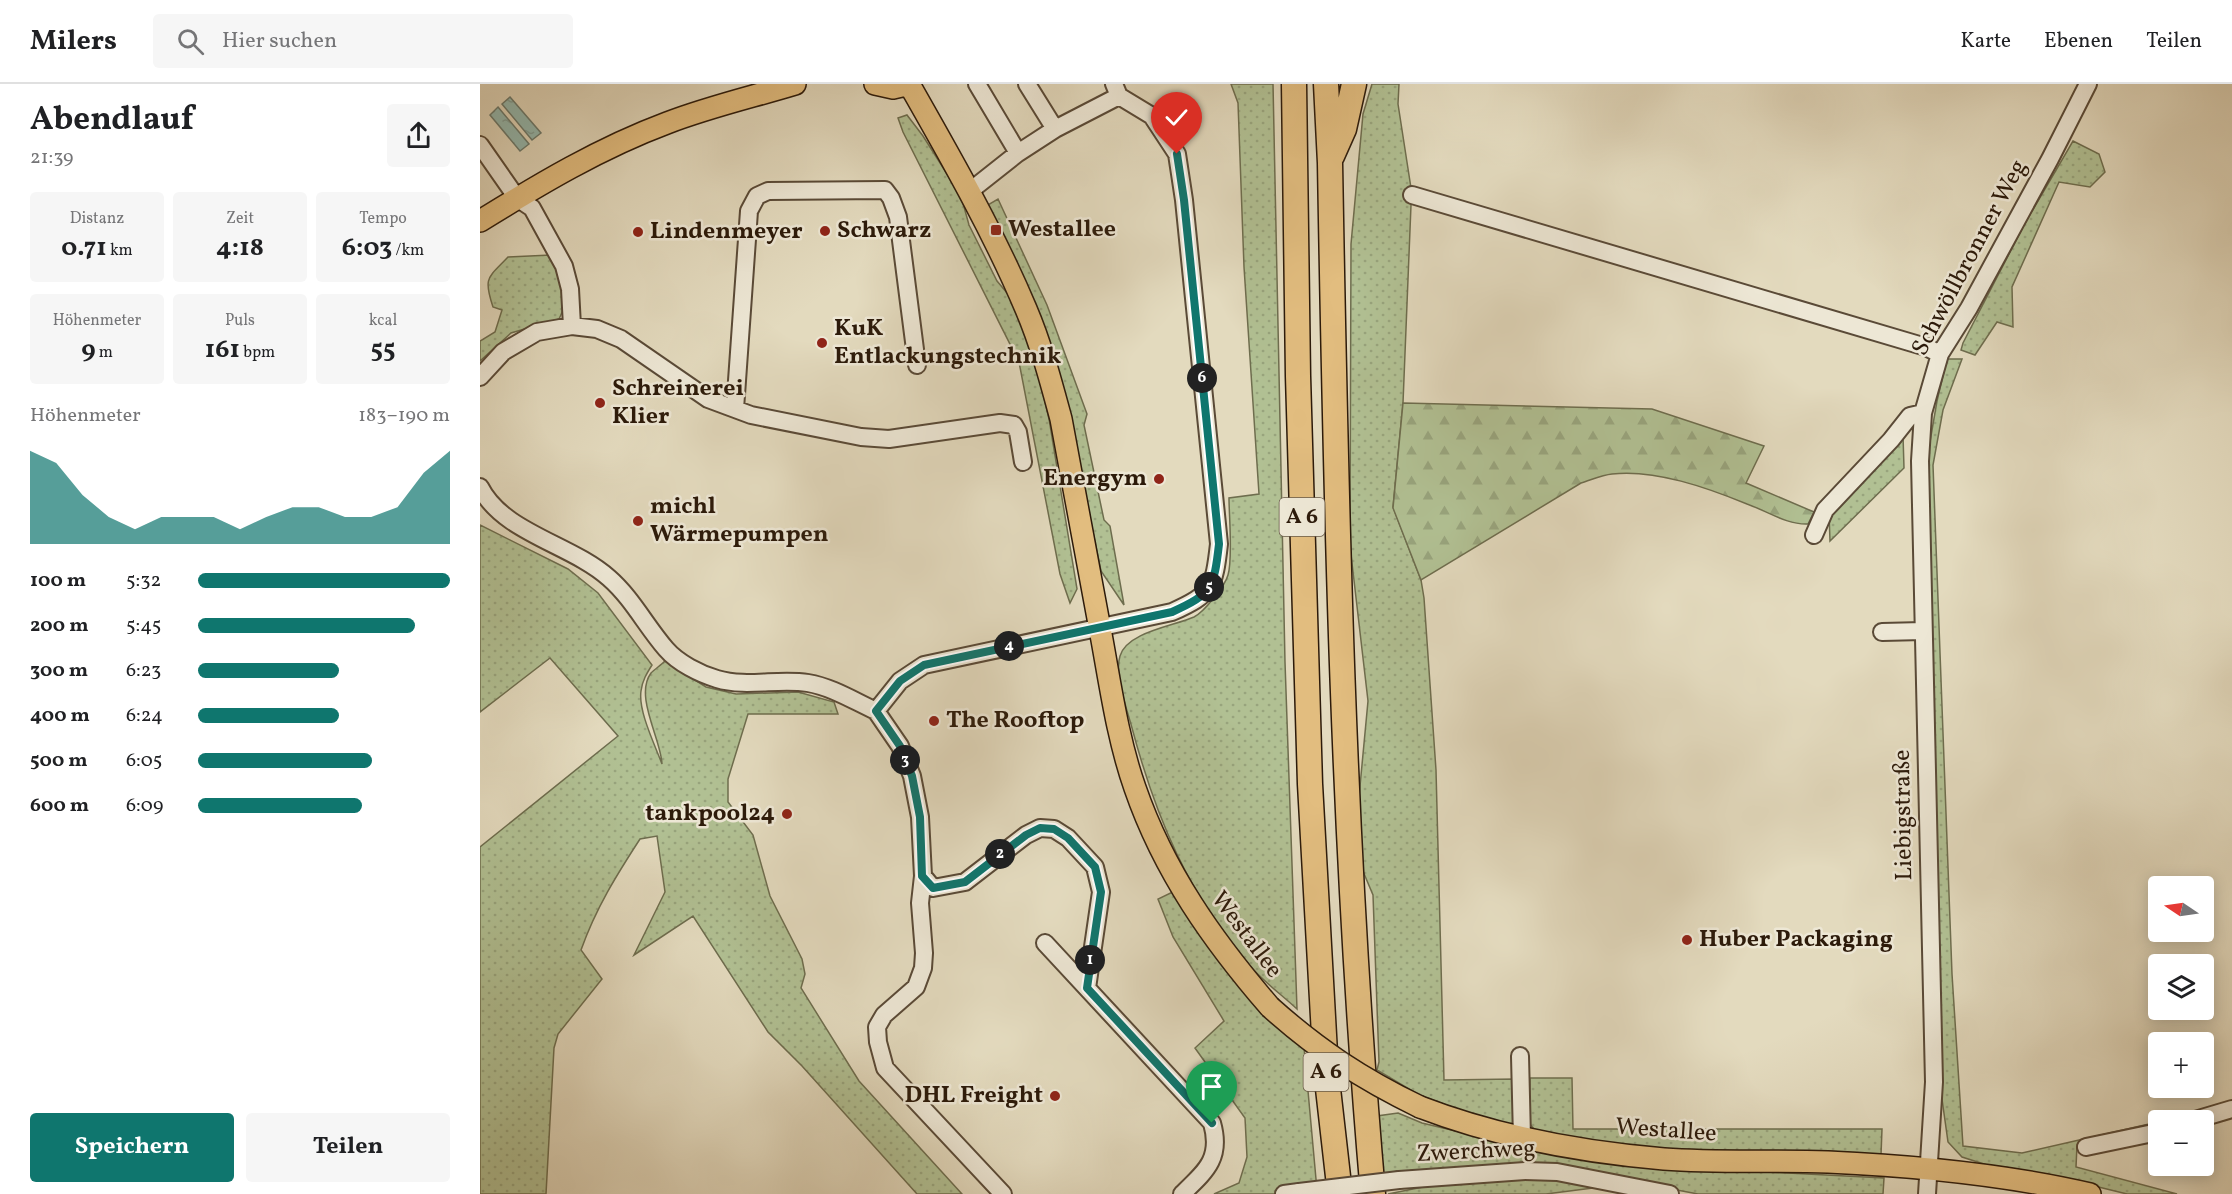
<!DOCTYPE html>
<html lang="de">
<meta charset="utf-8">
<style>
body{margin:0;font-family:Vollkorn,serif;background:#f6f6f6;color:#202124;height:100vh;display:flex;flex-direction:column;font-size:22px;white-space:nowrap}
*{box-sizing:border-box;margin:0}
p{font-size:20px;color:#757577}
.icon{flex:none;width:33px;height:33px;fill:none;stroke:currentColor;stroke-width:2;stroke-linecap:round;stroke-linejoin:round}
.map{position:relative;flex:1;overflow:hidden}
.side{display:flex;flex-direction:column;background:#fff;width:480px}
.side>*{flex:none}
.needle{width:39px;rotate:283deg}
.buttons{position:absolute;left:1668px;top:792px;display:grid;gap:12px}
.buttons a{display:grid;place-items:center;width:66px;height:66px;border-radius:6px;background:#fff;box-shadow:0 3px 15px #0003;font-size:30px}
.pin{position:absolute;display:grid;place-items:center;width:51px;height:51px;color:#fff;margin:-62px -26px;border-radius:50% 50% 50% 0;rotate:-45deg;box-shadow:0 0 6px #0007}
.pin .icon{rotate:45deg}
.km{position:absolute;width:30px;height:30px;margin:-15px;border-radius:50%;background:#222;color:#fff;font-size:16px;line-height:30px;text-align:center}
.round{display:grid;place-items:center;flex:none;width:63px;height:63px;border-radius:6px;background:#f6f6f6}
.summary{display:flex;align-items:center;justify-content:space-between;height:102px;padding:0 30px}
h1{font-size:33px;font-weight:700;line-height:45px}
.stats{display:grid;grid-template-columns:repeat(3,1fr);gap:9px;height:102px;padding:6px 30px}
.stats div{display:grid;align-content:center;border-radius:6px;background:#f6f6f6;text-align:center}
.stats b{font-size:26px;font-weight:700}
.stats small{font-size:16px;font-weight:400}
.stats p{font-size:16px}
.chart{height:168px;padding:12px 30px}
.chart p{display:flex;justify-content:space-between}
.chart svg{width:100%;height:108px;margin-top:6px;fill:#0f766e;opacity:.7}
.action{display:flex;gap:12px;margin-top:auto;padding:12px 30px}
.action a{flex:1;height:69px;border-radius:6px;background:#0f766e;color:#fff;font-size:24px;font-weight:700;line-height:69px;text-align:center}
.action a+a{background:#f6f6f6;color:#202124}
ul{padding:0 30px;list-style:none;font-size:20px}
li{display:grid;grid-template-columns:96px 72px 1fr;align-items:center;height:45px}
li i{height:15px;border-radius:8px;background:#0f766e}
header{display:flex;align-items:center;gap:36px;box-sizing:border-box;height:84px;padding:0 30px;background:#fff;border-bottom:2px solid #e0e0e0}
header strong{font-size:28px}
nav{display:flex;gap:33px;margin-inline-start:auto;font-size:21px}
.search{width:420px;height:54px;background:#f6f6f6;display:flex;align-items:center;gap:15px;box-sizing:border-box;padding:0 21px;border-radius:6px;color:#757577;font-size:22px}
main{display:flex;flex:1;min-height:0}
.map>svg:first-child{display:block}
.green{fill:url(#green-dots);stroke:#6e6d4e;stroke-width:1.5}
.forest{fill:url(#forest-firs);stroke:#6e6d4e;stroke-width:1.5}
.water{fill:url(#water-ripples);stroke:#6b7b6f;stroke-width:1.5}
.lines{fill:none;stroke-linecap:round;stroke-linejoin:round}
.minor-casing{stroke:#5a4a37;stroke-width:20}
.major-casing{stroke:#2c1a0a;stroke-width:24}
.highway-casing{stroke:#2c1a0a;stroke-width:27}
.minor{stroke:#ede7d5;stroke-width:16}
.major{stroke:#e2bd7f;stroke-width:21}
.highway{stroke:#e2bd7f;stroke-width:24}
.minor-bridge-casing{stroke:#5a4a37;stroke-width:20;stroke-linecap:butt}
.major-bridge-casing{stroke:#2c1a0a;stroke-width:24;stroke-linecap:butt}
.minor-bridge{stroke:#ede7d5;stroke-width:16}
.major-bridge{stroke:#e2bd7f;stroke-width:21}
.route-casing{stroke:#fff;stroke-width:12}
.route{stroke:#0f766e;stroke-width:8}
.poi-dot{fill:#8f2418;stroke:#ede7d5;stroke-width:2}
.labels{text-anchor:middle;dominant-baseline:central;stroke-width:5;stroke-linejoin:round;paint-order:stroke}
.shield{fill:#ede7d5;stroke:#665847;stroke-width:1.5}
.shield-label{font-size:22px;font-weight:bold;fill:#2c1a0a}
.poi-label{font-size:24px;font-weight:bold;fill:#2c1a0a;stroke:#ede7d5;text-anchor:start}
.street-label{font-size:24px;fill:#2c1a0a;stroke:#ede7d5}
</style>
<header>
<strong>Milers</strong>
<div class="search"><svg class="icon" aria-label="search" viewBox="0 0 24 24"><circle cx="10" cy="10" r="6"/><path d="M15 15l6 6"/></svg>Hier suchen</div>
<nav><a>Karte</a><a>Ebenen</a><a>Teilen</a></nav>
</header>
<main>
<section class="side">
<div class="summary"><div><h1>Abendlauf</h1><p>21:39</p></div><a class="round"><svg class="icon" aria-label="share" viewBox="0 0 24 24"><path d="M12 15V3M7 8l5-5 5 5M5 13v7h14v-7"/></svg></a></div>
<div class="stats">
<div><p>Distanz</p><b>0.71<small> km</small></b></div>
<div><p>Zeit</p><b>4:18</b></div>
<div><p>Tempo</p><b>6:03<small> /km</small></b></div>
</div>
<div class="stats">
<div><p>Höhenmeter</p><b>9<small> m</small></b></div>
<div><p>Puls</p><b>161<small> bpm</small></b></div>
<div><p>kcal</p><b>55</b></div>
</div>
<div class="chart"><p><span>Höhenmeter</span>183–190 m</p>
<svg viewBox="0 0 160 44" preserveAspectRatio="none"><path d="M0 44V6L10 11L20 24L30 33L40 38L50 33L60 33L70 33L80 38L90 33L100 29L110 29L120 33L130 33L140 29L150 15L160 6V44z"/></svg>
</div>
<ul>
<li><b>100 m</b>5:32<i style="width:100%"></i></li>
<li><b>200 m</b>5:45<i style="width:86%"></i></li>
<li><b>300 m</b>6:23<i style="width:56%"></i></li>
<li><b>400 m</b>6:24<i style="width:56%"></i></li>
<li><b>500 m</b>6:05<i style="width:69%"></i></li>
<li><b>600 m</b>6:09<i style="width:65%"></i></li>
</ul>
<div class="action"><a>Speichern</a><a>Teilen</a></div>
</section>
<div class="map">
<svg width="1752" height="1110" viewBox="0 0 1752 1110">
<defs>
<pattern id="green-dots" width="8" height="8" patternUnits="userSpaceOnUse" patternTransform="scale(1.5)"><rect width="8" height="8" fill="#b1c093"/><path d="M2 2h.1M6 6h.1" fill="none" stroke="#98a47d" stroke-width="1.8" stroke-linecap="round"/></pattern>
<pattern id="forest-firs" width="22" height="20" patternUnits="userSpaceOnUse" patternTransform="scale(1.5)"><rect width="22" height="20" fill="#b1c093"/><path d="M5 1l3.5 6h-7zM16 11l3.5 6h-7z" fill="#98a47d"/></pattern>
<pattern id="water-ripples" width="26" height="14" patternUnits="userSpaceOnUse" patternTransform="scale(1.5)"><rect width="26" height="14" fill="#95bbb2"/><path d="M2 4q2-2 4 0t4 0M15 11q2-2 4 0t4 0" fill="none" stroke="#81a098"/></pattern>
</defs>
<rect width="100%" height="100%" fill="#e3dabe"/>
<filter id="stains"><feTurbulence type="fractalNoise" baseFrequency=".00333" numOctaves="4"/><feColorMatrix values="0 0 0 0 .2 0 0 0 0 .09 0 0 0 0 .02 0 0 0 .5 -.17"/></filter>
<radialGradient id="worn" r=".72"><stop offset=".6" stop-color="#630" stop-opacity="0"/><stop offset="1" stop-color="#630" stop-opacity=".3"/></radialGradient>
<!-- green -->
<path class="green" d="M751,0H793L805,578L817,925C802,911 784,898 770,882C708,810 676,734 652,644C647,625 634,591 640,572C647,548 694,542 714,533C724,528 745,502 748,491C753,475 749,432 749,414L779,410L764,183L758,19Z
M892,0H919L918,20L931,104V121L923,319L913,423L941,496L944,514L956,686L964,996L1035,995L1036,1038L1023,1042L939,1011L897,986L899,978L893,811L874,766L888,617L870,462L871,160L883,30Z
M427,31L443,52L481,112L489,141L517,197L533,216L556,280L569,335L597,505L590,519L580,490L539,278L423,48L418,34Z
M1593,57L1619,70L1625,88L1610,103L1579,98L1532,203L1533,243L1517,238L1495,271L1481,266L1483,259L1544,141Z
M518,115L567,221L607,330L604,341L624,436L630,442L644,521L621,487L595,361L506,122Z
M71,171L81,182L84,224L79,235L31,249L0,277V257L15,248L22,226L13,223C3,193 8,194 28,173Z
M1467,275H1482L1463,326L1453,381L1472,890L1483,1062L1542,1069L1678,1038V1044L1597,1061L1596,1083L1697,1110H1647L1582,1094L1507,1081L1482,1073L1468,1058L1461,1008L1446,381L1457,317Z
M1423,351L1424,384L1350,457L1349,429Z
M0,441L88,485L118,509L172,581C167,589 162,597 161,607C158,627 175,661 182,680C181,655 154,612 171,589C175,585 181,581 185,577L226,603L256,610L318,608L354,618L358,630H268L248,695V718L273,751L290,812L322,875L325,890L321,904L379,997L482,1110H437L322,982L288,948L213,832L154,871L185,808L177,752L160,755C136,792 116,824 101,866L122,895L78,950L74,964L66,1110H0V763L138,652L70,574L0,628Z
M701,804L823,952L837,1106L804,1110H734L759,1099L767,1073L765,1034L715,964L744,937L693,853L678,815Z
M1050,994H1092L1093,1045H1402L1401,1071L1348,1067L1187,1068L1058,1050L1049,1039Z
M918,1029L942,1039L1022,1058L1189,1083L1404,1094L1403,1110H1218L1075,1083L903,1093L897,1032Z
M1076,1093L1113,1104L1066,1110H908L953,1101Z"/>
<!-- forest -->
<path class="forest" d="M923,319L1172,325L1284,362L1266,399L1334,428L1328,440C1307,441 1287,427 1267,420C1228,404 1175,385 1132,390C1122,391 1111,396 1101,399L941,496L913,424Z"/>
<!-- water -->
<path class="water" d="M30,13L61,49L52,56L22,20Z
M18,23L49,60L40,67L10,31Z"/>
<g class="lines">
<defs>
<path id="minor" d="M497,0L538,69
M547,0L575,45
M0,61L37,114L52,124L84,182L90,205L92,242
M490,107L538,69L575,45L639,12
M932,111L1446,263L1460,270
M0,293L23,268L57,248L92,242L117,245L141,255L228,315L271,331L381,353L409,355L520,339L534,341L538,348L543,378
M255,325L269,127L277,112L288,107L405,106L411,114L418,133L437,281
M0,403C23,449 91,460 129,494C152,514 166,542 186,565C198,579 220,590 237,595C267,604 298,594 328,599C352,603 374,617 396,627L420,597L444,581L692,528C732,510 734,504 739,460L704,116L697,70L672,32L639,12L634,0
M1334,451L1345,426L1411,356L1430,332L1443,329
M1402,548L1443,547
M396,627L420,662L432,692L440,733L443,792L453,804L485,798L546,751L560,744L574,745L588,754L615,783L621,808L607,904
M443,792L440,819L444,869L443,884L436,903L404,931L397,943L398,958L405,984L523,1110
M565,859L732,1039C742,1074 726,1087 702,1110
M1040,972L1042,1054
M1715,1036L1752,1025
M1606,1063L1678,1048
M919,1096L1045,1087L1077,1088L1190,1110
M804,1110L819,1108
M1447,1110L1454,998L1440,377L1443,329L1460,270L1489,224L1570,75L1608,0"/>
<path id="major" d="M395,0L413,4L430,0
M429,0C471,74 513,147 546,225C561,260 571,298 581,335C594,405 607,475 620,545C630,598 637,653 655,704C684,788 733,857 790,923
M0,137C60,100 120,64 187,39C228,23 272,13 315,0
M940,1023C1018,1053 1101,1068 1184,1075C1239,1079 1294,1076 1348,1078C1437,1082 1524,1090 1610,1110"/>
<path id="highway" d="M814,0L818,292L830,700L846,987L860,1110
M846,0L850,79C856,423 863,767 893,1110
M852,72L864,45L874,0"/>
</defs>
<!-- minor casing -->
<use href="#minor" class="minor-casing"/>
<!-- major casing -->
<use href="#major" class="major-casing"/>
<!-- highway casing -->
<use href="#highway" class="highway-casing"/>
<!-- minor -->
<use href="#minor" class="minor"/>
<!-- major -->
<use href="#major" class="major"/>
<!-- highway -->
<use href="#highway" class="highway"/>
<defs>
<path id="minor-bridge" d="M819,1108L919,1096"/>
<path id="major-bridge" d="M790,923C838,966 882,995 940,1023"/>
</defs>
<!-- minor-bridge casing -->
<use href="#minor-bridge" class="minor-bridge-casing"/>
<!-- major-bridge casing -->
<use href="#major-bridge" class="major-bridge-casing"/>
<!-- minor-bridge -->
<use href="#minor-bridge" class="minor-bridge"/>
<!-- major-bridge -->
<use href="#major-bridge" class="major-bridge"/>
</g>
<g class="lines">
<defs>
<path id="route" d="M697,70L704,116L739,460C734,504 732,510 692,528L444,581L420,597L396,627L420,662L432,692L440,733L442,792L453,804L485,798L546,751L560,744L574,745L588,754L615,783L621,808L607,904L732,1039"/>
</defs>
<!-- route casing -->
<use href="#route" class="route-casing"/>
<!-- route -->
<use href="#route" class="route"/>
</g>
<!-- markers -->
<g class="poi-dot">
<rect x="510" y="140" width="12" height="12" rx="3"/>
<circle cx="345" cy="147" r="6"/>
<circle cx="158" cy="148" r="6"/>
<circle cx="342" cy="259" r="6"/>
<circle cx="120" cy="319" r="6"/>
<circle cx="679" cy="395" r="6"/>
<circle cx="158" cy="437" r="6"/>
<circle cx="454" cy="637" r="6"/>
<circle cx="307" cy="730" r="6"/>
<circle cx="1207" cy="856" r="6"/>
<circle cx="575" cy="1012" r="6"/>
</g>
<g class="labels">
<!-- shield labels -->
<g class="shield">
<rect x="799.5" y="414" width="45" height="38" rx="4.5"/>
<rect x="823.5" y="969" width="45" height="38" rx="4.5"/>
</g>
<g class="shield-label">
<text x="822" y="433">A 6</text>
<text x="846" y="988">A 6</text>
</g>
<!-- poi labels -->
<g class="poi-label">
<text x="528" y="146">Westallee</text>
<text x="357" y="147">Schwarz</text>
<text x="170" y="148">Lindenmeyer</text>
<text x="354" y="245">KuK<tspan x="354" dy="28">Entlackungstechnik</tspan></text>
<text x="132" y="305">Schreinerei<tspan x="132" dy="28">Klier</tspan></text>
<text x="667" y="395" text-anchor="end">Energym</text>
<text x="170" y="423">michl<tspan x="170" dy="28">Wärmepumpen</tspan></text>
<text x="466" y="637">The Rooftop</text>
<text x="295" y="730" text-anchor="end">tankpool24</text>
<text x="1219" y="856">Huber Packaging</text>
<text x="563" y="1012" text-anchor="end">DHL Freight</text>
</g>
<!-- street labels -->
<g class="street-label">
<text transform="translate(1490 174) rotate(-62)">Schwöllbronner Weg</text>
<text transform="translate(1424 731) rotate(-91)">Liebigstraße</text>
<text transform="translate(766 851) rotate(53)">Westallee</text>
<text transform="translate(1186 1047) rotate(4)">Westallee</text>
<text transform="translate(996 1068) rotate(-3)">Zwerchweg</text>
</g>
</g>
<rect width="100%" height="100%" filter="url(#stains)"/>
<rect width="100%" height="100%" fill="url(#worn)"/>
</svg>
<div class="buttons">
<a><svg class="needle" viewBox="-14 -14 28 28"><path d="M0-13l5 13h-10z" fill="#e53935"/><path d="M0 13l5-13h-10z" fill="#757577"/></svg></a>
<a><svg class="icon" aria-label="layers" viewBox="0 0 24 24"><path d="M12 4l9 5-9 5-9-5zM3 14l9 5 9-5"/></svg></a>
<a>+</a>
<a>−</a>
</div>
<div class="pin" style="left:732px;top:1039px;background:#1e9e55"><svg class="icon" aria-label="arrive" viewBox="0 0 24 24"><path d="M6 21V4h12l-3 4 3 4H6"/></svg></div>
<div class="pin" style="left:697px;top:70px;background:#d93025"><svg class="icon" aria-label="check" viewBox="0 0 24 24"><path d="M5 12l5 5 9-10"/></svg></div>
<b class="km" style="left:610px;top:876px">1</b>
<b class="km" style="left:520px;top:770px">2</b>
<b class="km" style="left:425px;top:676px">3</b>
<b class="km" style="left:529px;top:562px">4</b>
<b class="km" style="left:729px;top:503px">5</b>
<b class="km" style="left:722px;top:294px">6</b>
</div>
</main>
